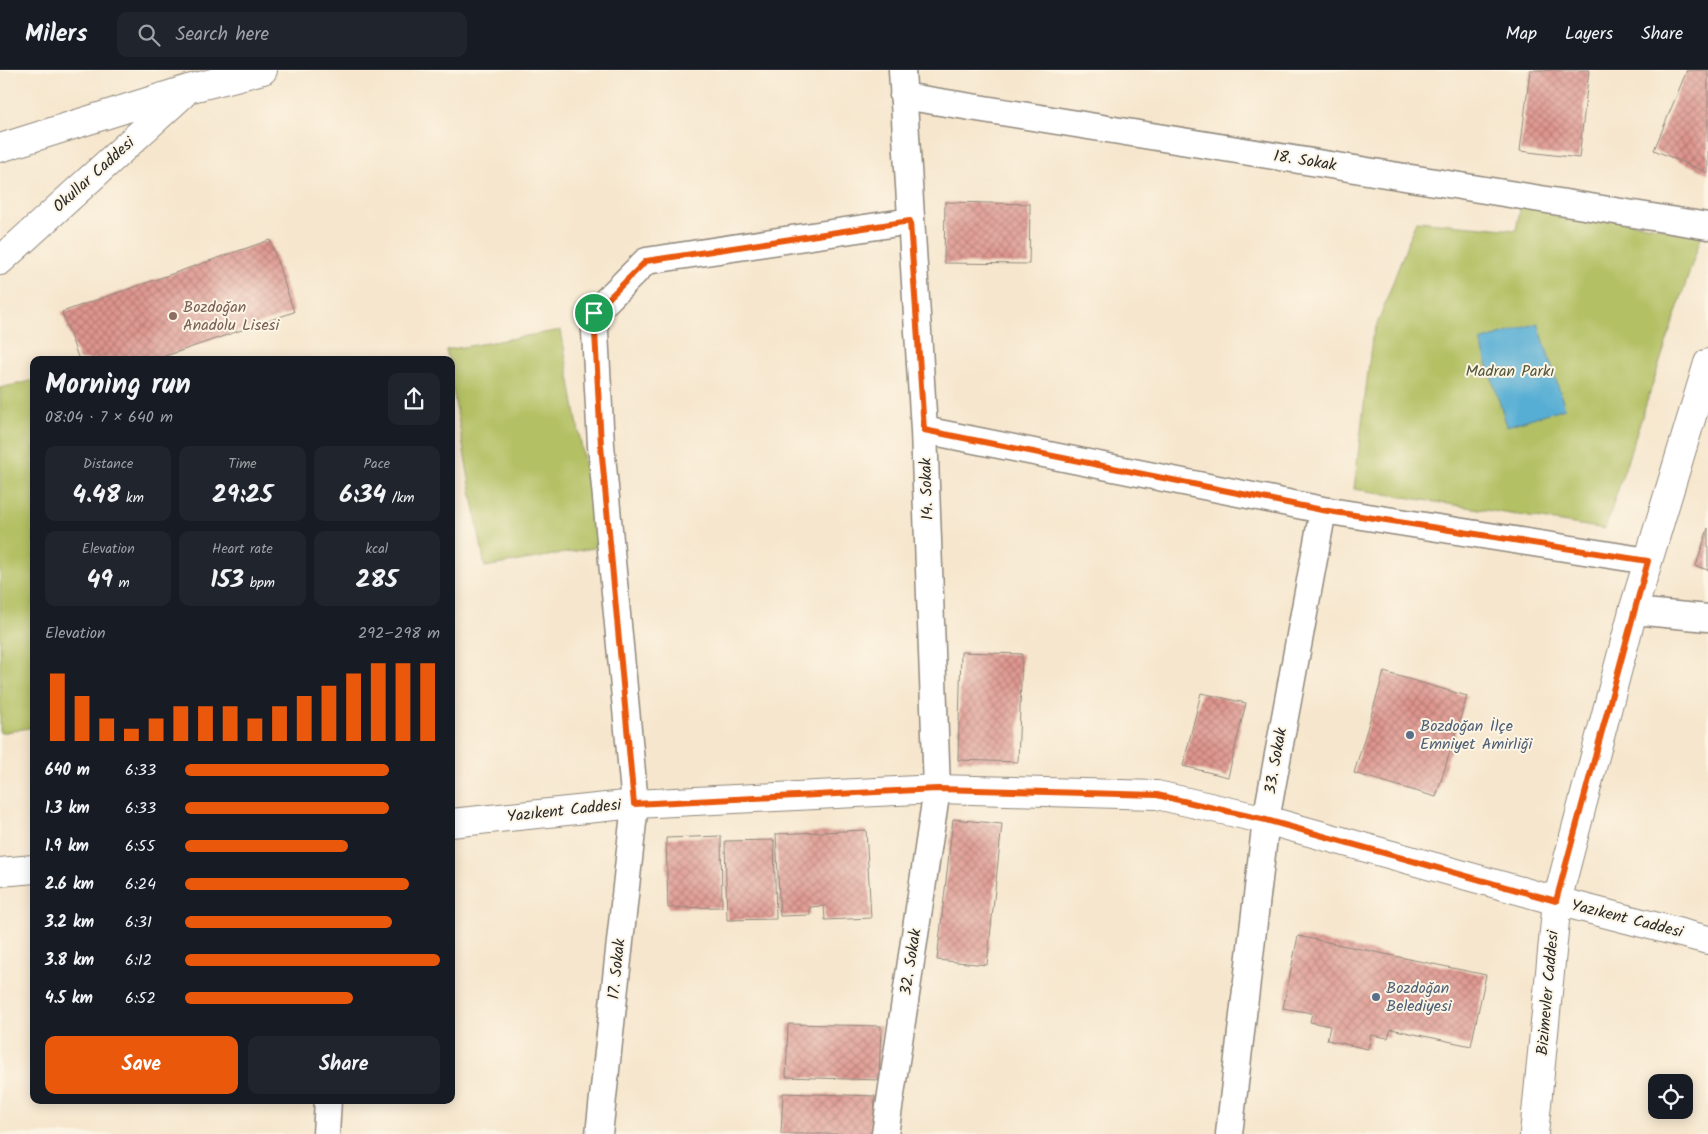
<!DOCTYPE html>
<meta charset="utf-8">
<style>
body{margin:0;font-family:Kalam,sans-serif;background:#20242c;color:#f1f3f6;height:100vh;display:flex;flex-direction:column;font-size:19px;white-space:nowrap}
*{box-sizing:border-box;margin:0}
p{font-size:16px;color:#9ea1a6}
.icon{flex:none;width:28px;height:28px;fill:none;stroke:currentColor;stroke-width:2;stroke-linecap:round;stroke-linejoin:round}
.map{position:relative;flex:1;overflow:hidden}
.details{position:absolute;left:30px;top:286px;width:425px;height:748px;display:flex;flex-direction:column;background:#171b24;border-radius:10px;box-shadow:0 2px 12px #0003}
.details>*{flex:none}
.controls{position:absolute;left:1648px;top:1004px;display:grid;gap:10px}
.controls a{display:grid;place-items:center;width:45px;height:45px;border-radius:10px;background:#171b24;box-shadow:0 2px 12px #0003;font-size:25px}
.pin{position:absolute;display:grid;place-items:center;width:42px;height:42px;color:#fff;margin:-21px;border:2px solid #fff;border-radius:50%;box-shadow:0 1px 5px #0007}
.round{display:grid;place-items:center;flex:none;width:52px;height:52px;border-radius:10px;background:#20242c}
.overview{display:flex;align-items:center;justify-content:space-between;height:85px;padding:0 15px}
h1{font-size:28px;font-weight:800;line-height:38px}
.stats{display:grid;grid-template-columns:repeat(3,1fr);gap:8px;height:85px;padding:5px 15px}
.stats div{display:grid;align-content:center;border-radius:10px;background:#20242c;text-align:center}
.stats b{font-size:25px;font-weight:800}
.stats small{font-size:14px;font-weight:400}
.stats p{font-size:14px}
.chart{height:140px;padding:10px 15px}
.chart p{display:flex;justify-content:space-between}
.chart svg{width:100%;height:90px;margin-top:5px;stroke:#ea580c;stroke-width:6}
.primary-button{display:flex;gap:10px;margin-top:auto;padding:10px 15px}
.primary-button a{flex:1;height:58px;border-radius:10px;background:#ea580c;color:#fff;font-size:20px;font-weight:800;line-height:58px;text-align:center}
.primary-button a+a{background:#20242c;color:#f1f3f6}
ul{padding:0 15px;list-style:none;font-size:16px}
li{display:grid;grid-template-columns:80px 60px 1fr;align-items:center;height:38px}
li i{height:12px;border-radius:6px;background:#ea580c}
header{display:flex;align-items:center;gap:30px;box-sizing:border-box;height:70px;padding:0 25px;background:#171b24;border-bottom:1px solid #363941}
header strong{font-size:24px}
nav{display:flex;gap:28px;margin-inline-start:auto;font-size:18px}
.search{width:350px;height:45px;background:#20242c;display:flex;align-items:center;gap:12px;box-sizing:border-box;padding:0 18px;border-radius:10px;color:#9ea1a6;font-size:19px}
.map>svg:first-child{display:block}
.green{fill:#b3c063;stroke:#6f7647}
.water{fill:#57aed4;stroke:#416c80}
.building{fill:url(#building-cross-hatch)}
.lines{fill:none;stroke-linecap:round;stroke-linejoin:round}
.minor-casing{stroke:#90887c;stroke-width:29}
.tertiary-casing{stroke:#90887c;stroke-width:30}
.minor{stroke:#fff;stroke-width:26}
.tertiary{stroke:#fff;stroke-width:28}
.route-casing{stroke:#fff;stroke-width:10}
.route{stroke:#ea580c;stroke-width:6}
.education-dot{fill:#8d6e63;stroke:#fcf5e5;stroke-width:2}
.service-dot{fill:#5c6f8a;stroke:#fcf5e5;stroke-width:2}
.labels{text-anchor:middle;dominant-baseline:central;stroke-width:4;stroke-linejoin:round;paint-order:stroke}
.street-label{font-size:16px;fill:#2b2b2b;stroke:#fcf5e5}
.education-label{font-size:16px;fill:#785e54;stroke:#fcf5e5;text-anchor:start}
.park-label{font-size:16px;fill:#54583c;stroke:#fcf5e5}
.service-label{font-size:16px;fill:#4e5e75;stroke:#fcf5e5;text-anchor:start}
</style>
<header>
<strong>Milers</strong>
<div class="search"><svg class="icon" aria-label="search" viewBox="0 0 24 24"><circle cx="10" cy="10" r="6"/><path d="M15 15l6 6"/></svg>Search here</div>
<nav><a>Map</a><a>Layers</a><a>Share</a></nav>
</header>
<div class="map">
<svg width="1708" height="1064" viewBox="0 0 1708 1064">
<defs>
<pattern id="building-cross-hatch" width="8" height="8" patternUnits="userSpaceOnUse" patternTransform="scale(1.25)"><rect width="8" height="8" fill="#de958e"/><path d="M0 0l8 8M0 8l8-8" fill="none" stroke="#b47a74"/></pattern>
</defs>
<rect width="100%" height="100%" fill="#fcf5e5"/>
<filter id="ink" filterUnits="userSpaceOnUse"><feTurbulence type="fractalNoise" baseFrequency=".02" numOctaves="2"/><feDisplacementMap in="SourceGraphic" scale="10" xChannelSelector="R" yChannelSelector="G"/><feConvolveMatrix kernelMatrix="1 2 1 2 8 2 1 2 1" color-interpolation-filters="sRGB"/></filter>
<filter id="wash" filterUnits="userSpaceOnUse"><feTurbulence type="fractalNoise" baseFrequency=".0096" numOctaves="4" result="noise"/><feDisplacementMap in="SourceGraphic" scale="20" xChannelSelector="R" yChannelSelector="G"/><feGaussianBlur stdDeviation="1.12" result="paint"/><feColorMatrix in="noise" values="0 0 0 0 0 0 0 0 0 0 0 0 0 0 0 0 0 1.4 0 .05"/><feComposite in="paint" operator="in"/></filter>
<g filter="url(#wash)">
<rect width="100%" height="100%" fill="#f6e6cd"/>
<!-- green -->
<path class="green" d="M1521,135L1702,164L1605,459L1354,419L1372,268L1416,151L1516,160Z
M561,260L599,477L485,497L451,310V290H448L446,280Z
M34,310V657L0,663V318Z"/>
<!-- water -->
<path class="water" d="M1538,253L1565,338L1507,356L1480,271Z"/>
<g id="blocks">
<!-- building -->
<path class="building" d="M1530,0H1589L1579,88L1520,81Z
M1687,0H1708V103L1654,80Z
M945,132L1030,134L1029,194L944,193Z
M270,170L294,242L154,290H79L62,242Z
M1708,458V500L1696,496Z
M961,582L1022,584L1018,692L958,690Z
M1384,602L1467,626L1436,727L1354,703Z
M1201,623L1246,633L1228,707L1183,696Z
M953,749L1002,754L987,895L937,890Z
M866,760L871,848L825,850L824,836L810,837V845L780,846L776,764Z
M721,766L722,837L668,838L666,768Z
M774,770L776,849L727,850L725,771Z
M1298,866L1486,905L1471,976L1391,959L1388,968L1371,965L1368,979L1327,970L1330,956L1310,952L1312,943L1283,938Z
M788,954L881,956L879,1010L786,1007Z
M783,1023L875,1026L874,1064H781Z"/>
</g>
</g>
<g filter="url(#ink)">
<use href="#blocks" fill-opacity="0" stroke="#90887c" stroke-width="1"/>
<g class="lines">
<defs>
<path id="minor" d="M903,26L1708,156
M924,360L1323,440L1648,491
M1633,541L1708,548
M326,1064L328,1030
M599,1064L635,734L601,375L594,243L646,191L911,151
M885,1064L937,719L924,360L902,0
M1229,1064L1266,750L1323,440"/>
<path id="tertiary" d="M0,78L188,19L263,0
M0,191L182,25
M451,753L635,734L937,719L1157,725L1266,750L1557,831L1708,870
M0,802L34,799
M1534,1064L1557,831L1633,541L1708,293"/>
</defs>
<!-- minor casing -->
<use href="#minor" class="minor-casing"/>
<!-- tertiary casing -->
<use href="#tertiary" class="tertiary-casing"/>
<!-- minor -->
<use href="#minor" class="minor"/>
<!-- tertiary -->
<use href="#tertiary" class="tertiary"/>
</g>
</g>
<g class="lines" filter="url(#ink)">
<defs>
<path id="route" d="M910,151L924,360L1322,440L1648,491L1556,831L1266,750L1157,725L937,719L634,734L601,375L594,243L646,191Z"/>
</defs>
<!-- route casing -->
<use href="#route" class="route-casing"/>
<!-- route -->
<use href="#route" class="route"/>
</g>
<!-- markers -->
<circle class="education-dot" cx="173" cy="246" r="5"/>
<g class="service-dot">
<circle cx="1410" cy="665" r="5"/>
<circle cx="1376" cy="927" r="5"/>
</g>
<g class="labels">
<!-- street labels -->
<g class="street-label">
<text transform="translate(1305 91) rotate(9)">18. Sokak</text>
<text transform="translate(94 105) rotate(-42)">Okullar Caddesi</text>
<text transform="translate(927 419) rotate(-92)">14. Sokak</text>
<text transform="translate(1276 691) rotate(-80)">33. Sokak</text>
<text transform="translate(564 741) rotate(-6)">Yazıkent Caddesi</text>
<text transform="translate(1627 849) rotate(14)">Yazıkent Caddesi</text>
<text transform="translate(911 892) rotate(-81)">32. Sokak</text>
<text transform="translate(617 899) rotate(-84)">17. Sokak</text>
<text transform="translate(1548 923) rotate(-85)">Bizimevler Caddesi</text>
</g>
<!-- education labels -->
<g class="education-label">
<text x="183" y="237">Bozdoğan<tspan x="183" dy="18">Anadolu Lisesi</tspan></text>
</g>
<!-- park labels -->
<g class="park-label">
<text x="1510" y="301">Madran Parkı</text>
</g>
<!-- service labels -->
<g class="service-label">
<text x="1420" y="656">Bozdoğan İlçe<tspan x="1420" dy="18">Emniyet Amirliği</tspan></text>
<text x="1386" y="918">Bozdoğan<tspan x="1386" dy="18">Belediyesi</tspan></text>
</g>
</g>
</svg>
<div class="controls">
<a><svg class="icon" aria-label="locate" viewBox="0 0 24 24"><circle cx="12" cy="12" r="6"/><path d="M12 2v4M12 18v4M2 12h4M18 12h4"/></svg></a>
</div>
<div class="pin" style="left:594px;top:243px;background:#1e9e55"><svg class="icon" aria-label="arrive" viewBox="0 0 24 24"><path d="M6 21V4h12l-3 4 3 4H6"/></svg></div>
<section class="details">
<div class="overview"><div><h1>Morning run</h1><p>08:04 · 7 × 640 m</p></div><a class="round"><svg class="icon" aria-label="share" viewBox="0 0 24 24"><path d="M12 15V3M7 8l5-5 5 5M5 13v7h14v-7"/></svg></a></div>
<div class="stats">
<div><p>Distance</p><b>4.48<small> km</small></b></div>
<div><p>Time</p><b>29:25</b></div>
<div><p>Pace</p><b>6:34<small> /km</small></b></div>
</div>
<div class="stats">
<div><p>Elevation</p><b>49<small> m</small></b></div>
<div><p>Heart rate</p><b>153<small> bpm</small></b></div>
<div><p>kcal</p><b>285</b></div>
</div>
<div class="chart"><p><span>Elevation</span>292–298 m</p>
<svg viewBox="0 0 160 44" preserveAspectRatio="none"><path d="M5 44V11M15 44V22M25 44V33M35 44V38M45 44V33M55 44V27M65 44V27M75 44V27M85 44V33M95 44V27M105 44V22M115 44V17M125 44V11M135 44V6M145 44V6M155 44V6"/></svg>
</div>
<ul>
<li><b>640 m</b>6:33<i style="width:80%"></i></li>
<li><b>1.3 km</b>6:33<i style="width:80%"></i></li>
<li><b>1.9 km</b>6:55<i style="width:64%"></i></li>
<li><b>2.6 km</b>6:24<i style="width:88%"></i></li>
<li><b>3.2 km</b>6:31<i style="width:81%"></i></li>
<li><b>3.8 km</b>6:12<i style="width:100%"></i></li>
<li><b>4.5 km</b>6:52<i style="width:66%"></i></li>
</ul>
<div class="primary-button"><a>Save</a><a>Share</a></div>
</section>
</div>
